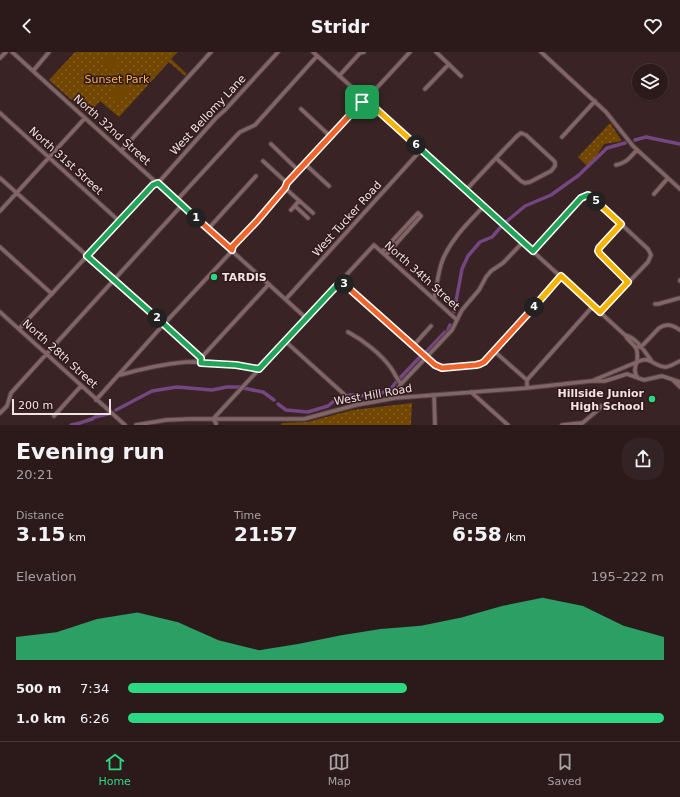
<!DOCTYPE html>
<meta charset="utf-8">
<style>
body{margin:0;font-family:"DejaVu Sans",sans-serif;background:#342324;color:#f1f3f6;height:100vh;display:flex;flex-direction:column;font-size:15px;white-space:nowrap}
*{box-sizing:border-box;margin:0}
p{font-size:13px;color:#a6a1a3}
.icon{flex:none;width:22px;height:22px;fill:none;stroke:currentColor;stroke-width:2;stroke-linecap:round;stroke-linejoin:round}
.map{position:relative;height:373px;overflow:hidden}
.sheet{display:flex;flex-direction:column;background:#2c1a1b;flex:1}
.sheet>*{flex:none}
.controls{position:absolute;left:632px;top:12px;display:grid;gap:8px}
.controls a{display:grid;place-items:center;width:36px;height:36px;border-radius:50%;background:#2c1a1b;box-shadow:0 1px 3px #0004,0 0 0 1px #48383a;font-size:20px}
.scale{position:absolute;left:12px;bottom:10px;width:99px;box-sizing:border-box;padding-left:4px;border:2px solid #f3e2e3;border-top:0;font-size:11px;line-height:14px;white-space:nowrap;color:#f3e2e3;-webkit-text-stroke:3px #2f191b;paint-order:stroke}
.pin{position:absolute;display:grid;place-items:center;width:34px;height:34px;color:#fff;margin:-17px;border-radius:8px;box-shadow:0 2px 6px #0006}
.km{position:absolute;width:20px;height:20px;margin:-10px;border-radius:50%;background:#222;color:#fff;font-size:11px;line-height:20px;text-align:center}
.round{display:grid;place-items:center;flex:none;width:42px;height:42px;border-radius:16px;background:#342324}
.overview{display:flex;align-items:center;justify-content:space-between;height:68px;padding:0 16px}
h1{font-size:22px;font-weight:700;line-height:30px}
.metrics{display:grid;grid-template-columns:repeat(3,1fr);gap:6px;height:68px;padding:4px 16px}
.metrics div{display:grid;align-content:center}
.metrics b{font-size:20px;font-weight:700}
.metrics small{font-size:11px;font-weight:400}
.metrics p{font-size:11px}
.chart{height:112px;padding:8px 16px}
.chart p{display:flex;justify-content:space-between}
.chart svg{width:100%;height:72px;margin-top:4px;fill:#2bd884;opacity:.7}
ul{padding:0 16px;list-style:none;font-size:13px}
li{display:grid;grid-template-columns:64px 48px 1fr;align-items:center;height:30px}
li i{height:10px;border-radius:5px;background:#2bd884}
header{display:flex;justify-content:space-between;align-items:center;height:52px;padding:0 16px;background:#2c1a1b;font-size:18px;font-weight:700}
.dock{display:flex;justify-content:space-around;align-items:center;height:56px;border-top:1px solid #48383a;background:#2c1a1b;font-size:11px;color:#a6a1a3}
.dock a{display:grid;justify-items:center;gap:2px}
.dock .active{color:#2bd884}
.map>svg:first-child{display:block}
.park{fill:url(#park-dots)}
.pitch{fill:#704600}
.lines{fill:none;stroke-linecap:round;stroke-linejoin:round}
.canal{stroke:#744682;stroke-width:3.5}
.minor-casing{stroke:#533f40;stroke-width:5.5}
.minor{stroke:#816567;stroke-width:3.5}
.split-1-casing{stroke:#fff;stroke-width:8}
.split-2-casing{stroke:#fff;stroke-width:8}
.split-3-casing{stroke:#fff;stroke-width:8}
.split-4-casing{stroke:#fff;stroke-width:8}
.split-5-casing{stroke:#fff;stroke-width:8}
.split-6-casing{stroke:#fff;stroke-width:8}
.split-7-casing{stroke:#fff;stroke-width:8}
.split-1{stroke:#f0652b;stroke-width:5}
.split-2{stroke:#22a559;stroke-width:5}
.split-3{stroke:#22a559;stroke-width:5}
.split-4{stroke:#f0652b;stroke-width:5}
.split-5{stroke:#f5b400;stroke-width:5}
.split-6{stroke:#22a559;stroke-width:5}
.split-7{stroke:#f5b400;stroke-width:5}
.poi-dot{fill:#2bd884;stroke:#2f191b;stroke-width:1.5}
.labels{text-anchor:middle;dominant-baseline:central;stroke-width:3;stroke-linejoin:round;paint-order:stroke}
.park-label{font-size:11px;fill:#f7b052;stroke:#2f191b}
.street-label{font-size:11px;fill:#f3e2e3;stroke:#2f191b}
.poi-label{font-size:11px;font-weight:bold;fill:#f3e2e3;stroke:#2f191b;text-anchor:start}
</style>
<header><svg class="icon" aria-label="back" viewBox="0 0 24 24"><path d="M15 5l-7 7 7 7"/></svg>Stridr<svg class="icon" aria-label="heart" viewBox="0 0 24 24"><path d="M12 20l-8-8c-3-5 5-10 8-4 3-6 11-1 8 4z"/></svg></header>
<div class="map">
<svg width="680" height="373" viewBox="0 0 680 373">
<defs>
<pattern id="park-dots" width="8" height="8" patternUnits="userSpaceOnUse"><rect width="8" height="8" fill="#704600"/><path d="M2 2h.1M6 6h.1" fill="none" stroke="#856025" stroke-width="1.8" stroke-linecap="round"/></pattern>
</defs>
<rect width="100%" height="100%" fill="#3a2324"/>
<!-- park -->
<path class="park" d="M75,0H178L171,7L187,22L185,24L169,10L119,65L100,49L88,62L49,28Z
M610,71L622,89L604,92L589,116L578,105Z
M412,351L411,373H281L282,371L307,370L353,358Z"/>
<!-- pitch -->
<path class="pitch" d="M109,4L119,13L114,18L104,10Z
M127,23L136,31L132,35L124,27Z
M122,28L131,36L127,40L119,32Z
M117,33L126,41L122,45L114,37Z
M112,39L121,47L117,51L109,43Z"/>
<g class="lines">
<!-- canal -->
<path class="canal" d="M635,88L646,85L680,92
M507,169L525,154L551,143L579,123L607,96L625,91
M454,260L462,217L468,204L480,190L492,185L500,176
M448,278L450,273
M426,300L445,280
M400,326L420,305
M243,336L263,340L274,348
M349,343L372,344L390,338L396,330
M278,352L286,358L308,360L328,354L334,349L343,345
M116,358L152,339L177,335L212,338L227,335H240
M71,373L80,371L92,367L95,365L108,362"/>
<defs>
<path id="minor" d="M12,0L306,266
M313,0L625,283C632,295 639,291 637,309
M436,0L461,24
M541,0L606,60L633,94L680,137
M0,6L6,0
M33,19L49,0
M339,24L360,1L364,0
M425,37L449,12
M301,57L330,84
M0,61L119,169
M562,85L595,49
M271,92L299,119
M121,99L211,0
M263,109L287,131
M305,112L329,134
M616,113C628,110 629,106 637,98
M0,126L149,259L201,306
M285,136L313,161
M466,138L496,106L521,129L525,131L530,130L551,119L555,114V110L552,107L526,83L521,81L517,84L496,106
M654,142L668,126
M177,148L236,84L240,80L255,73L317,4
M295,154L308,166
M291,158L299,149
M0,159L85,66
M621,172L601,193L598,199L602,205L628,230
M208,177L256,124
M0,195L52,242
M533,199L581,147L588,143L593,146L648,197L651,203L648,210L600,260
M382,200L418,161L421,164L386,203
M680,228V229
M341,229L435,313L442,316L476,313L484,310L561,224
M286,247L421,98
M434,247C437,234 438,219 443,207C452,186 468,171 484,154
M655,252H658L680,246
M0,260L125,373
M19,277L153,133L158,131L216,66L225,58L278,0
M348,280C363,288 381,302 391,316C395,322 397,327 401,332
M625,283C637,286 644,299 651,308
M285,289L356,353
M413,294L431,274
M636,295H641L659,276C667,271 673,273 680,278
M494,299L527,328V336
M201,306L269,232
M120,323C141,317 163,312 186,310C210,309 235,313 259,317
M638,326C634,321 634,316 637,310C650,303 653,314 665,315C670,315 675,311 680,309
M527,328L593,254
M594,328L637,310
M673,328L680,335
M471,340L508,373
M434,343L435,373
M395,346L396,340L401,332L452,278L462,258L479,238L486,225L491,219L503,211L523,190
M96,348L164,272L232,199L233,194L257,169L285,136L287,131L365,47L372,41L410,0
M0,361L7,354L11,341L182,153
M54,364L81,334
M136,373L166,368L189,367H304L356,353L395,346L527,336L591,329H605L627,322L644,328L662,324L680,330
M216,373V371L213,367L374,193L457,268
M562,373L581,371
M580,373L598,358L601,354"/>
</defs>
<!-- minor casing -->
<use href="#minor" class="minor-casing"/>
<!-- minor -->
<use href="#minor" class="minor"/>
</g>
<g class="lines">
<defs>
<path id="split-1" d="M196,166L232,198L233,194L257,169L285,136L287,131L362,50"/>
<path id="split-2" d="M157,266L87,204L153,133L158,131L196,166"/>
<path id="split-3" d="M157,266L201,306V311L236,313L259,317L341,229L344,232"/>
<path id="split-4" d="M344,232L435,313L442,316L476,313L480,312L484,310L534,255"/>
<path id="split-5" d="M534,255L561,224L600,260L628,230L600,202L598,199L599,196L621,172L596,149"/>
<path id="split-6" d="M416,93L533,199L581,146L588,143L591,144L596,149"/>
<path id="split-7" d="M362,50L365,47L416,93"/>
</defs>
<!-- split-1 casing -->
<use href="#split-1" class="split-1-casing"/>
<!-- split-2 casing -->
<use href="#split-2" class="split-2-casing"/>
<!-- split-3 casing -->
<use href="#split-3" class="split-3-casing"/>
<!-- split-4 casing -->
<use href="#split-4" class="split-4-casing"/>
<!-- split-5 casing -->
<use href="#split-5" class="split-5-casing"/>
<!-- split-6 casing -->
<use href="#split-6" class="split-6-casing"/>
<!-- split-7 casing -->
<use href="#split-7" class="split-7-casing"/>
<!-- split-1 -->
<use href="#split-1" class="split-1"/>
<!-- split-2 -->
<use href="#split-2" class="split-2"/>
<!-- split-3 -->
<use href="#split-3" class="split-3"/>
<!-- split-4 -->
<use href="#split-4" class="split-4"/>
<!-- split-5 -->
<use href="#split-5" class="split-5"/>
<!-- split-6 -->
<use href="#split-6" class="split-6"/>
<!-- split-7 -->
<use href="#split-7" class="split-7"/>
</g>
<!-- markers -->
<g class="poi-dot">
<circle cx="214" cy="225" r="4"/>
<circle cx="652" cy="347" r="4"/>
</g>
<g class="labels">
<!-- park labels -->
<g class="park-label">
<text x="117" y="27">Sunset Park</text>
</g>
<!-- street labels -->
<g class="street-label">
<text transform="translate(208 63) rotate(-47)">West Bellomy Lane</text>
<text transform="translate(112 78) rotate(42)">North 32nd Street</text>
<text transform="translate(66 109) rotate(42)">North 31st Street</text>
<text transform="translate(347 167) rotate(-48)">West Tucker Road</text>
<text transform="translate(422 224) rotate(42)">North 34th Street</text>
<text transform="translate(60 302) rotate(42)">North 28th Street</text>
<text transform="translate(373 343) rotate(-10)">West Hill Road</text>
</g>
<!-- poi labels -->
<g class="poi-label">
<text x="222" y="225">TARDIS</text>
<text x="644" y="341" text-anchor="end">Hillside Junior<tspan x="644" dy="13">High School</tspan></text>
</g>
</g>
</svg>
<div class="controls">
<a><svg class="icon" aria-label="layers" viewBox="0 0 24 24"><path d="M12 4l9 5-9 5-9-5zM3 14l9 5 9-5"/></svg></a>
</div>
<div class="scale">200 m</div>
<div class="pin" style="left:362px;top:50px;background:#1e9e55"><svg class="icon" aria-label="arrive" viewBox="0 0 24 24"><path d="M6 21V4h12l-3 4 3 4H6"/></svg></div>
<b class="km" style="left:196px;top:166px">1</b>
<b class="km" style="left:157px;top:266px">2</b>
<b class="km" style="left:344px;top:232px">3</b>
<b class="km" style="left:534px;top:255px">4</b>
<b class="km" style="left:596px;top:149px">5</b>
<b class="km" style="left:416px;top:93px">6</b>
</div>
<section class="sheet">
<div class="overview"><div><h1>Evening run</h1><p>20:21</p></div><a class="round"><svg class="icon" aria-label="share" viewBox="0 0 24 24"><path d="M12 15V3M7 8l5-5 5 5M5 13v7h14v-7"/></svg></a></div>
<div class="metrics">
<div><p>Distance</p><b>3.15<small> km</small></b></div>
<div><p>Time</p><b>21:57</b></div>
<div><p>Pace</p><b>6:58<small> /km</small></b></div>
</div>
<div class="chart"><p><span>Elevation</span>195–222 m</p>
<svg viewBox="0 0 160 44" preserveAspectRatio="none"><path d="M0 44V30L10 27L20 19L30 15L40 21L50 32L60 38L70 34L80 29L90 25L100 23L110 18L120 11L130 6L140 11L150 23L160 30V44z"/></svg>
</div>
<ul>
<li><b>500 m</b>7:34<i style="width:52%"></i></li>
<li><b>1.0 km</b>6:26<i style="width:100%"></i></li>
</ul>
</section>
<nav class="dock">
<a class="active"><svg class="icon" aria-label="home" viewBox="0 0 24 24"><path d="M3 11l9-7 9 7M6 9v11h12V9"/></svg>Home</a>
<a><svg class="icon" aria-label="map" viewBox="0 0 24 24"><path d="M3 6l6-2 6 2 6-2v14l-6 2-6-2-6 2zM9 4v14M15 6v14"/></svg>Map</a>
<a><svg class="icon" aria-label="saved" viewBox="0 0 24 24"><path d="M7 4h10v16l-5-4-5 4z"/></svg>Saved</a>
</nav>
